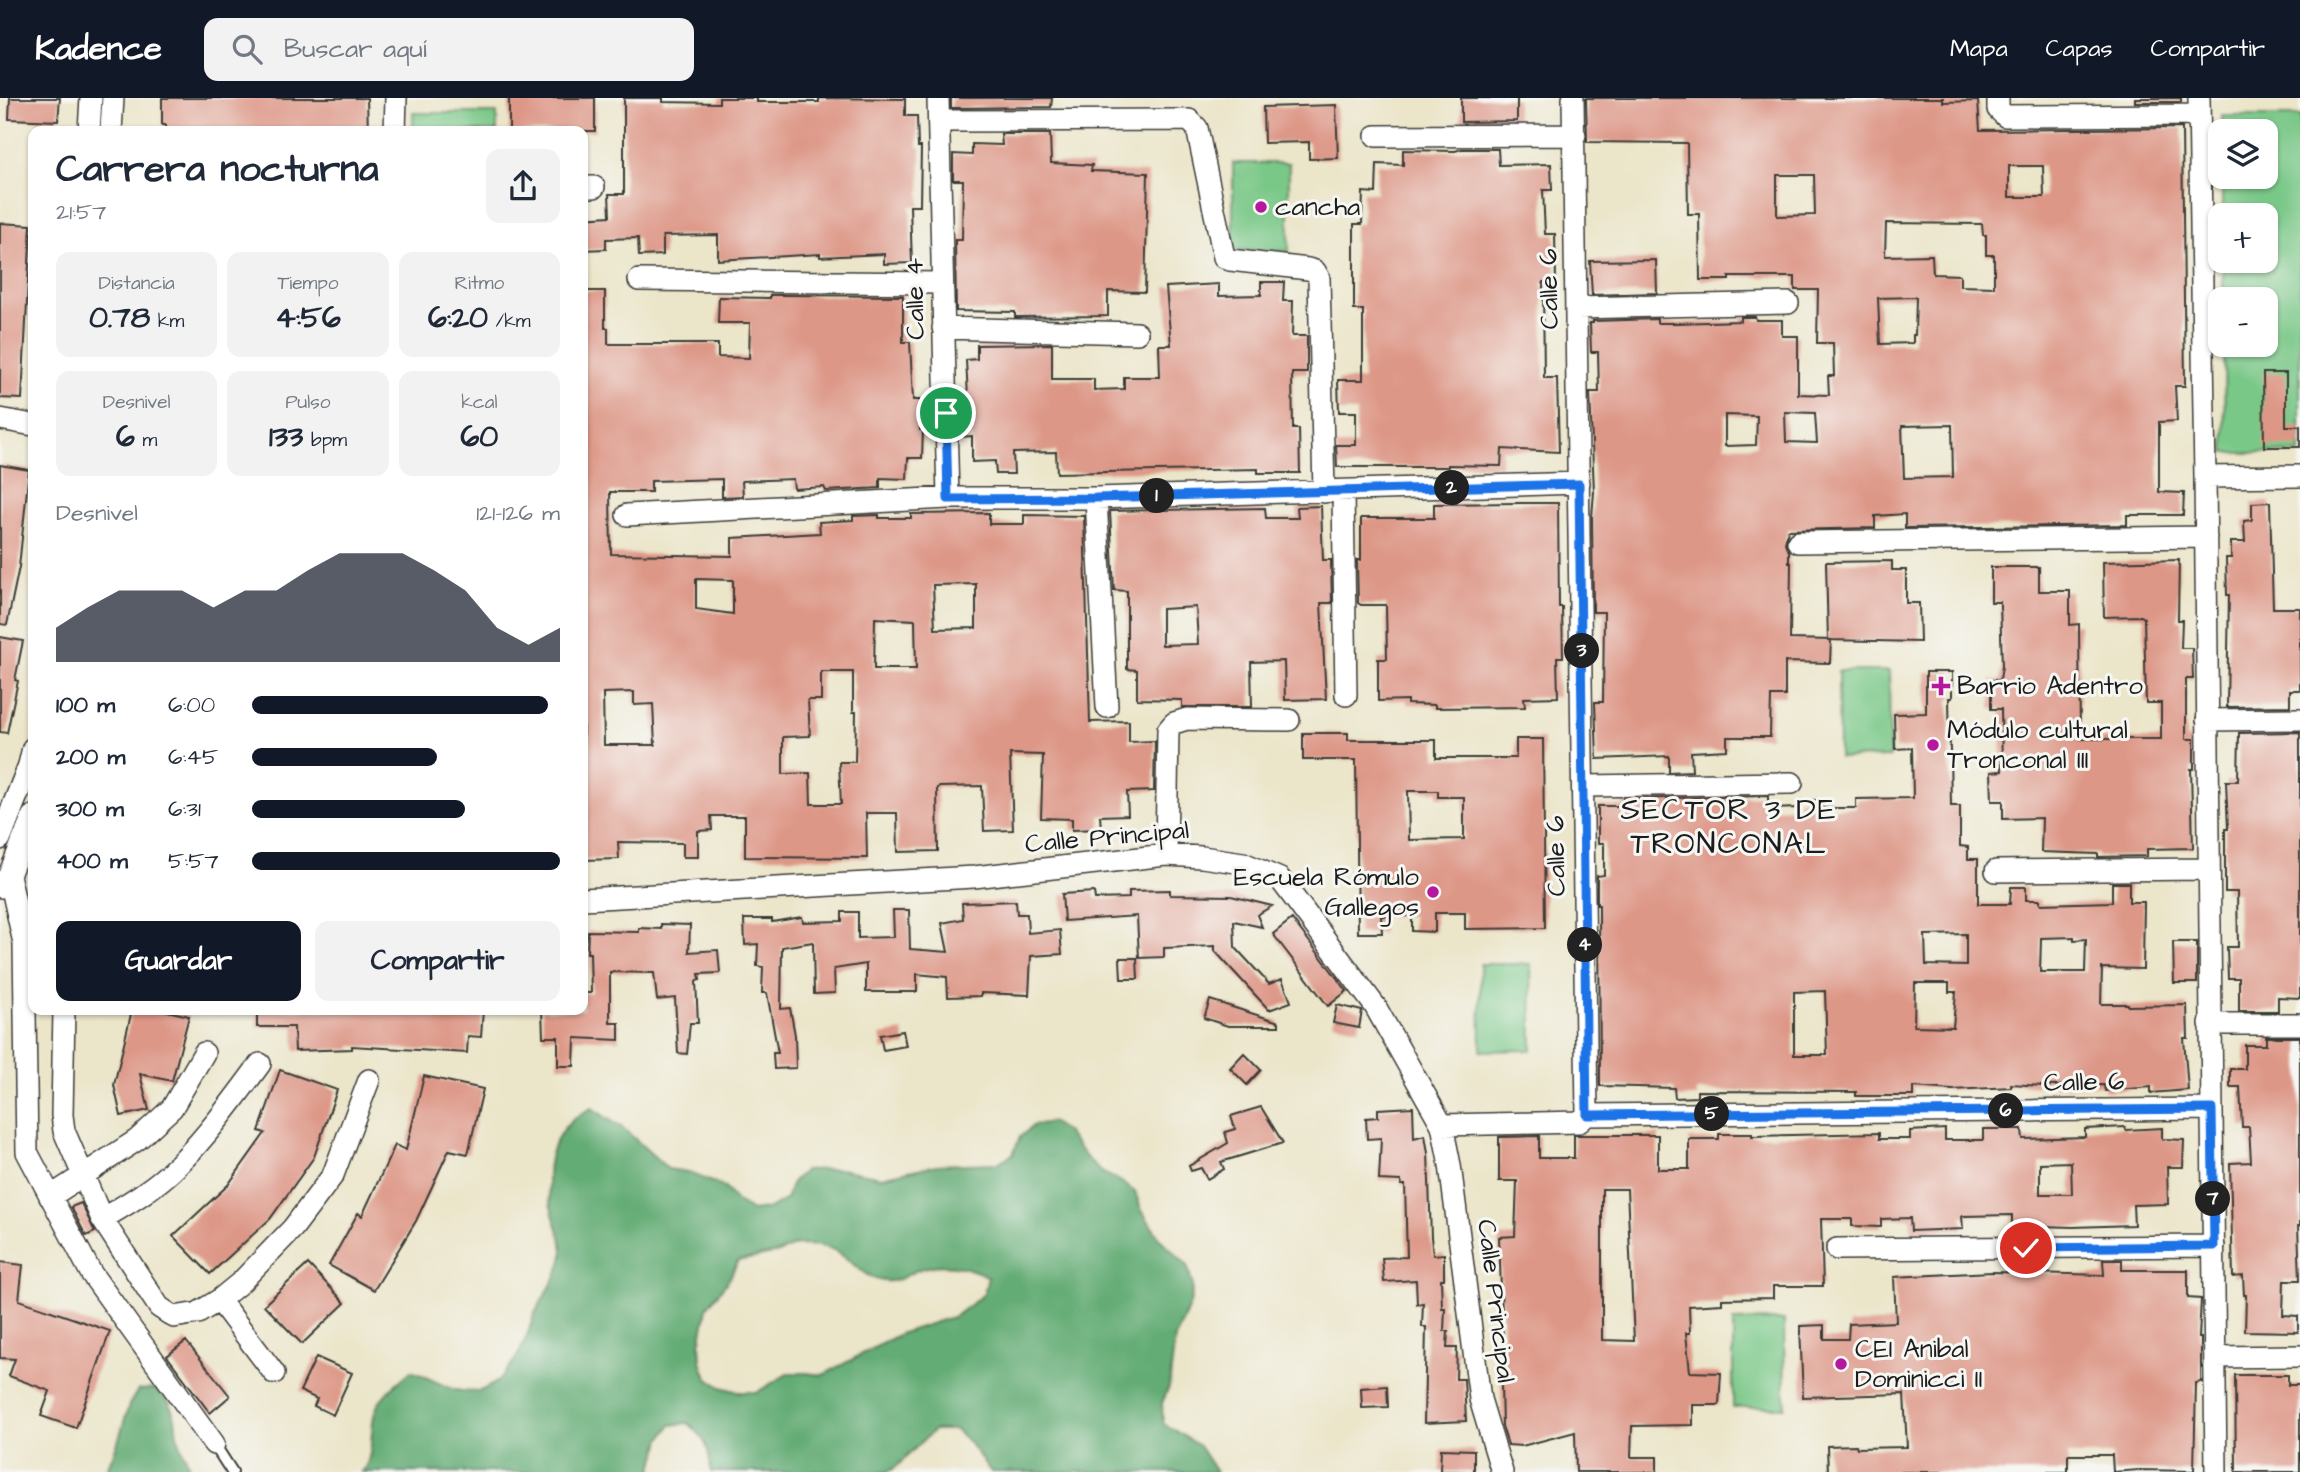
<!DOCTYPE html>
<html lang="es">
<meta charset="utf-8">
<style>
body{margin:0;font-family:"Architects Daughter",sans-serif;background:#f2f2f3;color:#1f2937;height:100vh;display:flex;flex-direction:column;font-size:26px;white-space:nowrap}
*{box-sizing:border-box;margin:0}
p{font-size:23px;color:#747a83}
.icon{flex:none;width:38px;height:38px;fill:none;stroke:currentColor;stroke-width:2;stroke-linecap:round;stroke-linejoin:round}
.map{position:relative;flex:1;overflow:hidden}
.panel{position:absolute;left:28px;top:28px;width:560px;height:889px;display:flex;flex-direction:column;background:#fff;border-radius:14px;box-shadow:0 2px 5px #0004}
.panel>*{flex:none}
.controls{position:absolute;left:2208px;top:21px;display:grid;gap:14px}
.controls a{display:grid;place-items:center;width:70px;height:70px;border-radius:14px;background:#fff;box-shadow:0 2px 5px #0004;font-size:35px}
.pin{position:absolute;display:grid;place-items:center;width:60px;height:60px;color:#fff;margin:-30px;border:4px solid #fff;border-radius:50%;box-shadow:0 2px 7px #0007}
.km{position:absolute;width:35px;height:35px;margin:-18px;border-radius:50%;background:#222;color:#fff;font-size:19px;line-height:35px;text-align:center}
.round{display:grid;place-items:center;flex:none;width:74px;height:74px;border-radius:14px;background:#f2f2f3}
.summary{display:flex;align-items:center;justify-content:space-between;height:119px;padding:0 28px}
h1{font-size:38px;font-weight:700;line-height:52px}
.metrics{display:grid;grid-template-columns:repeat(3,1fr);gap:10px;height:119px;padding:7px 28px}
.metrics div{display:grid;align-content:center;border-radius:14px;background:#f2f2f3;text-align:center}
.metrics b{font-size:30px;font-weight:700}
.metrics small{font-size:19px;font-weight:400}
.metrics p{font-size:19px}
.chart{height:196px;padding:14px 28px}
.chart p{display:flex;justify-content:space-between}
.chart svg{width:100%;height:126px;margin-top:7px;fill:#111827;opacity:.7}
.cta{display:flex;gap:14px;margin-top:auto;padding:14px 28px}
.cta a{flex:1;height:80px;border-radius:14px;background:#111827;color:#fff;font-size:28px;font-weight:700;line-height:80px;text-align:center}
.cta a+a{background:#f2f2f3;color:#1f2937}
ul{padding:0 28px;list-style:none;font-size:23px}
li{display:grid;grid-template-columns:112px 84px 1fr;align-items:center;height:52px}
li i{height:18px;border-radius:9px;background:#111827}
header{display:flex;align-items:center;gap:42px;box-sizing:border-box;height:98px;padding:0 35px;background:#111827;color:#fff}
header strong{font-size:33px}
nav{display:flex;gap:38px;margin-inline-start:auto;font-size:24px}
.search{width:490px;height:63px;background:#f2f2f3;display:flex;align-items:center;gap:18px;box-sizing:border-box;padding:0 24px;border-radius:14px;color:#747a83;font-size:26px}
.map>svg:first-child{display:block}
.green{fill:#7ac888;stroke:#4b7252;stroke-width:2}
.forest{fill:#63ac74;stroke:#406448;stroke-width:2;fill-rule:evenodd}
.building{fill:#dd9787;fill-rule:evenodd}
.lines{fill:none;stroke-linecap:round;stroke-linejoin:round}
.lane-casing{stroke:#3b3a36;stroke-width:14}
.street-casing{stroke:#3b3a36;stroke-width:24}
.lane{stroke:#fff;stroke-width:10}
.street{stroke:#fff;stroke-width:21}
.route-casing{stroke:#fff;stroke-width:14}
.route{stroke:#1a73e8;stroke-width:9}
.poi-dot{fill:#b5179e;stroke:#f6f6f2;stroke-width:2.5}
.labels{text-anchor:middle;dominant-baseline:central;stroke-width:6;stroke-linejoin:round;paint-order:stroke}
.poi-label{font-size:26px;fill:#1c1c1c;stroke:#f6f6f2;text-anchor:start}
.street-label{font-size:26px;fill:#1c1c1c;stroke:#f6f6f2}
.quarter-label{font-size:30px;letter-spacing:2px;fill:#1c1c1c;stroke:#f6f6f2}
</style>
<header>
<strong>Kadence</strong>
<div class="search"><svg class="icon" aria-label="search" viewBox="0 0 24 24"><circle cx="10" cy="10" r="6"/><path d="M15 15l6 6"/></svg>Buscar aquí</div>
<nav><a>Mapa</a><a>Capas</a><a>Compartir</a></nav>
</header>
<div class="map">
<svg width="2300" height="1374" viewBox="0 0 2300 1374">
<rect width="100%" height="100%" fill="#f6f6f2"/>
<filter id="ink" filterUnits="userSpaceOnUse"><feTurbulence type="fractalNoise" baseFrequency=".0143" numOctaves="2"/><feDisplacementMap in="SourceGraphic" scale="14" xChannelSelector="R" yChannelSelector="G"/><feConvolveMatrix kernelMatrix="1 2 1 2 8 2 1 2 1" color-interpolation-filters="sRGB"/></filter>
<filter id="wash" filterUnits="userSpaceOnUse"><feTurbulence type="fractalNoise" baseFrequency=".00686" numOctaves="4" result="noise"/><feDisplacementMap in="SourceGraphic" scale="28" xChannelSelector="R" yChannelSelector="G"/><feGaussianBlur stdDeviation="1.57" result="paint"/><feColorMatrix in="noise" values="0 0 0 0 0 0 0 0 0 0 0 0 0 0 0 0 0 1.4 0 .05"/><feComposite in="paint" operator="in"/></filter>
<g filter="url(#wash)">
<rect width="100%" height="100%" fill="#ebe5c9"/>
<!-- green -->
<path class="green" d="M413,15H497V33H413Z
M2222,18H2300V355H2225L2224,247H2266V201H2223V163H2266V117H2222V79H2266V33H2222Z
M1233,65H1289V153L1233,152Z
M1838,573H1889L1890,659L1839,660Z
M1480,866H1531L1532,952L1481,953Z
M1784,1222L1785,1309H1733V1223Z"/>
<!-- forest -->
<path class="forest" d="M592,1010L624,1031L668,1071L688,1074L724,1089L736,1103L752,1113L771,1110L786,1101L792,1084L805,1072L841,1071L881,1079L936,1067L997,1065L1013,1056L1020,1039L1034,1027L1051,1024L1066,1034L1089,1063L1103,1075L1120,1083L1135,1094L1141,1111L1160,1141L1187,1167L1193,1188L1190,1206L1175,1240L1169,1289L1162,1305L1163,1325L1199,1348L1216,1374H991L968,1343L955,1332H934L895,1370L887,1374H711C709,1350 707,1341 688,1325L671,1327L661,1341L652,1374H362C375,1358 369,1334 375,1314C380,1297 398,1285 411,1273C434,1280 457,1300 482,1292C504,1285 521,1255 528,1235C531,1228 532,1221 535,1215C544,1198 561,1175 563,1156C564,1139 552,1121 550,1104C543,1063 553,1028 592,1010ZM796,1147C808,1147 822,1147 834,1152C851,1161 863,1180 884,1183C897,1185 904,1178 915,1173C937,1163 968,1167 988,1179L984,1196L955,1218L902,1235L823,1277L806,1275H789L757,1294H739L721,1289L707,1280L701,1263L700,1246L707,1210L729,1181L738,1163L778,1155Z
M155,1291L169,1304L175,1320L177,1337L191,1374H106L118,1344L129,1307L138,1292Z"/>
<g id="blocks">
<!-- building -->
<path class="building" d="M10,0H60L58,23L9,21Z
M162,0H367L368,33H166V27H162Z
M509,0H595V33H509Z
M624,0H663V4L719,5V0H757V4H819V0L905,1V18H917L918,49H921L920,108H910L912,165L884,166V156L820,159V156L718,162V137L663,138V157L639,158L638,140L606,141V151L583,152V120L610,118L609,96H624Z
M951,0H1052L1051,9L951,10Z
M1461,0H1517V23L1461,24Z
M1586,0H1943V4L1978,3L1980,32L2182,30L2185,288H2175L2177,323L2159,324V394L2184,395L2183,417H2127V427L1905,430V416L1875,418V430L1788,432L1785,445L1789,453V465H1791L1790,541L1831,542L1830,565L1785,564V598H1771L1770,639H1727V652L1691,654L1692,673L1669,674V658L1597,661L1595,604H1603L1604,514H1593L1592,419L1594,394L1590,294H1599L1598,254H1591L1590,225H1593V223L1657,221V225H1676L1741,223V219H1755L1756,222H1782V238H1798V296L1829,297L1828,278H1834L1833,245H1817L1818,192H1795V179H1729V182H1700L1699,116H1688L1687,45L1587,44ZM2009,68H2043L2044,99H2009ZM1777,77H1814L1815,117L1777,118ZM1886,125L1982,126L1983,137H1986V157H1994V189L1960,188V177L1933,176L1932,157L1885,158ZM1916,199L1915,237H1913V245L1880,246L1878,200ZM1785,314L1815,315L1817,345L1786,344ZM1725,317L1757,318L1756,347L1725,348ZM1952,327L1953,379L1904,380L1902,328Z
M2135,0H2181V4H2135Z
M1336,7L1338,60L1309,61V44L1264,45L1263,9Z
M1001,36H1050L1051,65L1092,67L1091,73L1148,75L1145,194L1108,193V218L1015,219V214L956,213L955,142H962L963,82H953V56L972,57V46L1002,47Z
M1462,51H1498L1499,67L1551,66L1552,92H1543L1545,136H1555L1556,184H1543L1544,280H1557L1559,354L1502,351L1501,368L1448,367V369H1337L1336,347H1356V314H1339L1338,282H1363V212H1354V126H1362L1363,94L1376,95L1377,66L1403,67V52L1455,53Z
M0,125L31,127L22,301L0,300Z
M1656,162L1657,195L1592,197L1590,163Z
M1261,184H1284L1283,203H1293L1292,238H1307V275H1292L1293,331H1299L1300,375H1258V371L1057,375L1056,354L1013,355L1014,376H996L995,363L972,364V338L960,339L959,317H969L966,262L977,261V247L1052,246V281H1094V292L1124,291V279H1160L1159,247H1171L1166,189L1219,186V198L1261,197Z
M583,193H605V230H608V246H718V259L749,260L750,225H718L719,199L770,200V197H781L903,198V244H910L913,302H920V332H923L922,360H908L907,381L880,380V390L826,393L824,389L794,391L793,381L742,383L743,398L722,399V381L651,383V394H610L611,456L732,458V440L820,435L819,424L853,422V418L879,417V420H911V416L989,415V426H1024V417L1084,418L1090,624L1129,623V644L1155,643L1154,693L1127,694L1128,717L1100,718L1101,731L1072,732V721L1041,720L1043,657L1010,656L1013,732L984,733L982,688L940,689L937,690L938,753L898,754L897,715H866L867,760L745,759V718H711L712,732L698,733V759H683V745L618,744L619,761L583,762ZM696,481L733,482V516L696,511ZM976,486V530L935,531L933,487ZM875,520L915,522L916,571H874ZM821,574H853V614H856L855,664H839L841,706H811L810,675L783,676V639L810,638L808,602H821ZM634,594V607L653,606L655,647H604L603,595Z
M2263,275H2286V328H2300V349H2264Z
M0,367L29,372L19,469L7,527L0,526Z
M2270,404L2273,510H2300V592H2290V608L2227,609L2229,497H2227L2226,460H2231V444H2245L2244,423L2252,422V405Z
M1520,405H1558L1559,509H1562L1563,559H1557L1558,599L1524,600L1525,609L1435,610V607L1407,606V602L1378,603V561H1387L1386,507H1361L1358,505L1357,462H1361V420H1434V406Z
M1321,408L1323,462H1331L1332,505H1321L1326,601L1285,602L1284,563L1251,564L1252,609H1182V602L1137,601V572L1127,571V493L1114,492L1110,413L1265,410L1266,420H1298L1297,409ZM1196,509L1198,546L1162,547V511Z
M2179,462L2178,522H2182L2181,550H2192L2193,581H2186V641H2194V671H2191L2193,750L2147,751V758L2098,759V756L2041,754L2042,720L2003,721V703H1992L1991,674L2002,673L2001,611H1991V582H2000L2002,568L2000,504H1991V469H2039V493H2070V527L2079,526L2080,641H2161V605H2146L2144,520L2141,518L2104,519L2103,464Z
M1892,463V472H1906V505H1919L1920,544L1828,542L1826,464Z
M0,539L23,543L15,582L18,583L7,635L0,634Z
M1926,574H1952V600H1949L1951,708H1960V748L1968,749V761H1978V806H2010L2011,789H2026V802H2040V806L2112,804V785H2129V804H2144L2143,871L2102,870L2101,906H2128V908L2187,907L2188,940H2184L2188,992L2151,995V989L2105,993L2104,987L2043,988L2011,986V989L1952,992L1913,989V998H1856V994L1697,993V999L1675,1000L1674,990L1600,988L1599,807H1597V778L1604,777V745H1598V708H1623V701L1768,698V711L1799,710V702H1822V710H1856V701L1913,700L1912,650L1895,651L1894,616L1926,615ZM1966,836V868L1926,867L1925,837ZM2074,839V842L2086,841L2085,874H2040L2041,840ZM1915,885H1949V894H1956L1953,929L1914,928ZM1825,893L1827,957H1794V894Z
M2300,634V900L2278,899V913H2239V880H2228L2227,849H2238L2237,794H2225V731H2228L2226,683H2238L2239,635Z
M1303,635H1348V642H1436V660H1516V641H1543L1545,830L1465,831V815H1435V834L1412,833V818H1381L1382,835H1358L1356,662H1303ZM1408,693H1438V699H1464V741L1409,742Z
M1170,792V797L1231,798L1272,808L1257,817L1262,829L1234,823L1235,849L1269,886L1282,881L1291,904L1269,912L1215,853V848L1164,850V859L1139,860L1137,818L1064,823L1062,796L1094,794L1095,801L1129,800V793Z
M1016,803L1017,816H1027L1028,835L1060,832L1062,856L1031,858L1029,897L981,895V898L948,899L947,879L917,876V894H866V866L834,871L835,895L814,896L813,844L782,849L781,911L790,910L795,937L796,970L774,971L773,955H778L767,895H762L763,869L757,868L758,846L745,847L744,821H772V824L802,819L803,824L842,823V814H858V840L894,839L893,812H909L910,851L948,854L942,825L963,821L962,805Z
M1292,821L1347,893L1328,908L1273,836Z
M661,826L690,827L689,854L718,852L720,875L699,876L700,882L696,883L698,925H690L687,956L678,955L675,900L657,902L654,875L610,874V925H619V942L575,940L574,968H558V939H543L542,912H583V895H591L590,855H587L588,833L639,834V830L661,831Z
M2173,844H2197V885H2174Z
M1120,860H1137L1138,881H1121Z
M1210,902L1279,924V928H1228L1204,920Z
M1337,907L1362,913L1359,930L1333,925Z
M132,912H163L189,918L172,983L140,976L149,1012L121,1018L114,987Z
M257,912H483L481,939L468,938L467,955L352,948V951L295,953L294,929H257Z
M903,933L906,948L883,952L880,937Z
M2266,939H2300V1128H2298L2300,1182H2284L2283,1217L2298,1218V1234L2245,1233L2246,1197H2244L2243,1178L2233,1179L2230,1065L2251,1064L2249,1029H2242L2240,989H2230V971H2245V947H2266Z
M1244,955L1261,972L1247,987L1230,970Z
M280,972L337,992L314,1059L270,1121L210,1176L173,1138L228,1087L265,1035L259,1033Z
M424,978L483,991L468,1056L449,1052L416,1123L374,1192L329,1167L358,1115L362,1118L395,1047L406,1052Z
M1261,1009L1283,1045L1221,1064L1224,1071L1207,1081L1201,1070L1191,1073L1189,1068L1228,1045L1225,1034L1235,1031L1231,1018Z
M1413,1009L1414,1040L1425,1037L1428,1055L1431,1139L1433,1157L1444,1156V1181H1441L1442,1210H1445L1444,1233H1448L1447,1250H1457L1456,1281H1464L1466,1323L1424,1325L1426,1229H1422L1423,1205L1417,1206L1416,1182L1384,1184L1382,1160L1407,1159L1405,1087H1401V1083L1379,1082L1381,1040L1367,1041L1366,1020L1378,1019V1011Z
M2125,1029L2126,1032L2162,1030V1041L2184,1042L2183,1069H2167L2168,1106L2133,1107L2134,1127L2073,1129L2012,1127V1117L1962,1118L1963,1131L1911,1133L1910,1120L1881,1121V1129L1852,1128V1121H1821L1823,1188H1773V1200L1722,1201V1206L1689,1208L1690,1235H1686L1690,1274L1721,1275L1719,1307H1693V1327L1632,1328L1631,1359H1657V1374H1576L1575,1334L1522,1348L1508,1347L1502,1328L1500,1244H1503L1499,1139L1515,1138L1517,1083H1499V1039L1539,1038V1060H1574V1037H1658V1071H1689V1041H1719V1036H1752V1038L1879,1035V1041H1910V1033L1945,1031V1042H1983V1031H2022L2023,1041L2085,1039V1031ZM2071,1064L2072,1096H2040V1065ZM1602,1091H1627L1634,1243L1602,1242Z
M81,1105L95,1134L86,1138L71,1109Z
M2103,1162H2122V1172H2188V1200L2201,1201L2199,1240H2201V1284L2196,1285L2194,1373L2139,1372L2113,1374L2112,1357H2068V1374H1828L1827,1348L1856,1347L1857,1350L1907,1349L1904,1296L1803,1299L1800,1228L1824,1227V1241H1848L1849,1226L1896,1224L1894,1179L1992,1174L2104,1177Z
M0,1164L23,1167L19,1202L110,1233L76,1330L41,1318L50,1293L9,1278L15,1261L0,1260Z
M308,1166L345,1205L302,1246L264,1207Z
M186,1243L230,1298L210,1315L167,1258Z
M316,1259L352,1275L333,1317L314,1308L317,1301L300,1293Z
M2235,1277H2288V1287H2300V1374H2236Z
M1387,1288L1388,1309L1362,1310L1361,1290Z
M1441,1351L1474,1352V1374L1440,1373Z"/>
</g>
</g>
<g filter="url(#ink)">
<use href="#blocks" fill-opacity="0" stroke="#3b3a36" stroke-width="2"/>
<g class="lines">
<defs>
<path id="lane" d="M214,1346L232,1374"/>
<path id="street" d="M938,0L948,400
M1573,0L1587,1017L2212,1011
M1998,0V11L2005,18L2199,17
M2199,0L2205,379L2216,1374
M939,23L1189,22L1197,30L1224,159L1230,162L1308,171L1315,173L1319,180L1324,394
M89,33L91,0
M111,33L113,0
M395,33L396,0
M1376,38L1575,37
M583,89H594
M639,182L942,185
M1577,210L1788,205
M943,230L1137,235
M0,321L33,327
M2205,379L2300,378
M1343,394L1346,597
M1096,400L1107,609
M627,417L948,400H1096L1579,385
M1798,444L2206,439
M2207,622L2300,621
M1584,688L1792,685
M0,741L29,667L33,650
M1166,757L1168,632L1174,625L1187,621L1289,622
M1996,773L2208,771
M9,777L24,845L27,1054L91,1175L214,1346
M1,789L9,777L33,718
M583,801L974,779L1166,757L1202,759L1243,765L1280,781L1375,908L1442,1027L1450,1067L1480,1301L1502,1374
M64,912L62,1017L64,1033L102,1121L159,1209L174,1219L198,1215L219,1202L241,1184L293,1130L333,1077L369,982
M2210,926H2300
M1442,1027L1579,1024L1587,1017
M50,1099L137,1042L172,1010L204,955
M102,1121C129,1105 156,1089 178,1067C208,1037 234,1001 260,966
M1837,1151L2214,1148
M219,1202L274,1275
M2215,1259L2300,1258"/>
</defs>
<!-- lane casing -->
<use href="#lane" class="lane-casing"/>
<!-- street casing -->
<use href="#street" class="street-casing"/>
<!-- lane -->
<use href="#lane" class="lane"/>
<!-- street -->
<use href="#street" class="street"/>
</g>
</g>
<g class="lines" filter="url(#ink)">
<defs>
<path id="route" d="M946,315L948,401L1096,400L1579,386L1587,1017L2212,1011L2214,1148L2026,1150"/>
</defs>
<!-- route casing -->
<use href="#route" class="route-casing"/>
<!-- route -->
<use href="#route" class="route"/>
</g>
<!-- markers -->
<g class="poi-dot">
<circle cx="1261" cy="109" r="7"/>
<path d="M1937.5 577.5h7v7h7v7h-7v7h-7v-7h-7v-7h7z"/>
<circle cx="1933" cy="647" r="7"/>
<circle cx="1433" cy="794" r="7"/>
<circle cx="1841" cy="1266" r="7"/>
</g>
<g class="labels">
<!-- poi labels -->
<g class="poi-label">
<text x="1275" y="109">cancha</text>
<text x="1957" y="588">Barrio Adentro</text>
<text x="1947" y="632">Módulo cultural<tspan x="1947" dy="30">Tronconal III</tspan></text>
<text x="1419" y="779" text-anchor="end">Escuela Rómulo<tspan x="1419" dy="30">Gallegos</tspan></text>
<text x="1855" y="1251">CEI Anibal<tspan x="1855" dy="30">Dominicci II</tspan></text>
</g>
<!-- street labels -->
<g class="street-label">
<text transform="translate(1549 191) rotate(-91)">Calle 6</text>
<text transform="translate(915 201) rotate(-91)">Calle 4</text>
<text transform="translate(1107 739) rotate(-5)">Calle Principal</text>
<text transform="translate(1556 758) rotate(-91)">Calle 6</text>
<text transform="translate(2084 984) rotate(-1)">Calle 6</text>
<text transform="translate(1496 1203) rotate(83)">Calle Principal</text>
</g>
<!-- quarter labels -->
<g class="quarter-label">
<text x="1729" y="712">SECTOR 3 DE<tspan x="1729" dy="34">TRONCONAL</tspan></text>
</g>
</g>
</svg>
<div class="controls">
<a><svg class="icon" aria-label="layers" viewBox="0 0 24 24"><path d="M12 4l9 5-9 5-9-5zM3 14l9 5 9-5"/></svg></a>
<a>+</a>
<a>−</a>
</div>
<div class="pin" style="left:946px;top:315px;background:#1e9e55"><svg class="icon" aria-label="arrive" viewBox="0 0 24 24"><path d="M6 21V4h12l-3 4 3 4H6"/></svg></div>
<div class="pin" style="left:2026px;top:1150px;background:#d93025"><svg class="icon" aria-label="check" viewBox="0 0 24 24"><path d="M5 12l5 5 9-10"/></svg></div>
<b class="km" style="left:1157px;top:398px">1</b>
<b class="km" style="left:1452px;top:390px">2</b>
<b class="km" style="left:1582px;top:553px">3</b>
<b class="km" style="left:1585px;top:847px">4</b>
<b class="km" style="left:1712px;top:1016px">5</b>
<b class="km" style="left:2006px;top:1013px">6</b>
<b class="km" style="left:2213px;top:1101px">7</b>
<section class="panel">
<div class="summary"><div><h1>Carrera nocturna</h1><p>21:57</p></div><a class="round"><svg class="icon" aria-label="share" viewBox="0 0 24 24"><path d="M12 15V3M7 8l5-5 5 5M5 13v7h14v-7"/></svg></a></div>
<div class="metrics">
<div><p>Distancia</p><b>0.78<small> km</small></b></div>
<div><p>Tiempo</p><b>4:56</b></div>
<div><p>Ritmo</p><b>6:20<small> /km</small></b></div>
</div>
<div class="metrics">
<div><p>Desnivel</p><b>6<small> m</small></b></div>
<div><p>Pulso</p><b>133<small> bpm</small></b></div>
<div><p>kcal</p><b>60</b></div>
</div>
<div class="chart"><p><span>Desnivel</span>121–126 m</p>
<svg viewBox="0 0 160 44" preserveAspectRatio="none"><path d="M0 44V32L10 25L20 19L30 19L40 19L50 25L60 19L70 19L80 12L90 6L100 6L110 6L120 12L130 19L140 32L150 38L160 32V44z"/></svg>
</div>
<ul>
<li><b>100 m</b>6:00<i style="width:96%"></i></li>
<li><b>200 m</b>6:45<i style="width:60%"></i></li>
<li><b>300 m</b>6:31<i style="width:69%"></i></li>
<li><b>400 m</b>5:57<i style="width:100%"></i></li>
</ul>
<div class="cta"><a>Guardar</a><a>Compartir</a></div>
</section>
</div>
